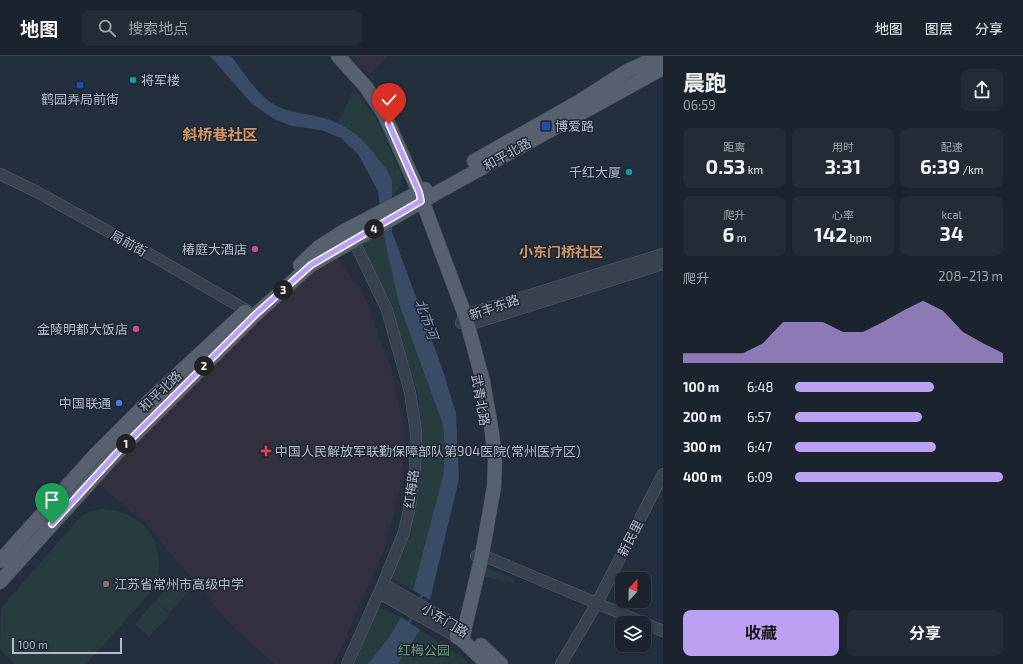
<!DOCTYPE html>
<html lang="zh">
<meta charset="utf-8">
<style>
body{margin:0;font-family:"Exo 2","Noto Sans SC",sans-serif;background:#242b36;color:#f1f3f6;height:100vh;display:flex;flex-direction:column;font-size:15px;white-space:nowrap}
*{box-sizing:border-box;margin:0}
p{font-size:13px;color:#a0a4aa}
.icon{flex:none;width:22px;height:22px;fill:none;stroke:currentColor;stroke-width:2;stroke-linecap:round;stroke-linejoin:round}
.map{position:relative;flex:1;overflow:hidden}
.sheet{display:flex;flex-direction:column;background:#1b232e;width:360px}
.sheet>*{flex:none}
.needle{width:26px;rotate:22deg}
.fabs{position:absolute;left:615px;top:516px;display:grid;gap:8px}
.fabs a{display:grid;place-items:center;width:36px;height:36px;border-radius:8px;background:#1b232e;box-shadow:0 2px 6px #0003,0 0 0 1px #39404a;font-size:20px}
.scale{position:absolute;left:12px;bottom:10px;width:110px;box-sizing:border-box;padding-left:4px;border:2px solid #b4bcc9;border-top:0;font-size:11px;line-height:14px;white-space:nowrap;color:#b4bcc9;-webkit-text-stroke:3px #1d2633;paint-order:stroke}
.pin{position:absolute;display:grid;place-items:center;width:34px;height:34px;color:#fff;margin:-41px -17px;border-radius:50% 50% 50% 0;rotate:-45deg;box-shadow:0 0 4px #0007}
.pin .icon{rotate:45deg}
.km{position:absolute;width:20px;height:20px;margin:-10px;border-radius:50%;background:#222;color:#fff;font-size:11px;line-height:20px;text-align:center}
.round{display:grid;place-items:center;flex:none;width:42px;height:42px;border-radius:8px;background:#242b36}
.summary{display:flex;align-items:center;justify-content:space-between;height:68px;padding:0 20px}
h1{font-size:22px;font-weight:700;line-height:30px}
.stats{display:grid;grid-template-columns:repeat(3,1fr);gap:6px;height:68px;padding:4px 20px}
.stats div{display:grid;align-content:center;border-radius:8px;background:#242b36;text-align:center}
.stats b{font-size:20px;font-weight:700}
.stats small{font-size:11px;font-weight:400}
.stats p{font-size:11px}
.chart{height:112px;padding:8px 20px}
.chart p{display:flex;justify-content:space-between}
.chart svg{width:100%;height:72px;margin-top:4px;fill:#bca0f2;opacity:.7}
.primary-button{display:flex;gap:8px;margin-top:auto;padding:8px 20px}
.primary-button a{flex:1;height:46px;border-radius:8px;background:#bca0f2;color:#111;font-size:16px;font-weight:700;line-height:46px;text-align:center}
.primary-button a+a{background:#242b36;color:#f1f3f6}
ul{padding:0 20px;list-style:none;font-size:13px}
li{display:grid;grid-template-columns:64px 48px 1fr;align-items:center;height:30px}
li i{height:10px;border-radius:5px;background:#bca0f2}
header{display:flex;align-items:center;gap:24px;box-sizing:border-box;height:56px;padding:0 20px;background:#1b232e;border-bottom:1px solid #39404a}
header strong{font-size:19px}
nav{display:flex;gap:22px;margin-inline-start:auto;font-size:14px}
.search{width:280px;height:36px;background:#242b36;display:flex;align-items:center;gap:10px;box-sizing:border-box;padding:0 14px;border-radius:8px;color:#a0a4aa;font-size:15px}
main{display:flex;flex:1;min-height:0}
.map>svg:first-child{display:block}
.medical{fill:#32303f}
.green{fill:#263c3f}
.water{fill:#394c67}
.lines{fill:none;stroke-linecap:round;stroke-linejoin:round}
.stream{stroke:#394c67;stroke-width:2}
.minor-casing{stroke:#565f6c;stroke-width:12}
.major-casing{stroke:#414a57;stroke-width:15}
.minor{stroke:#38414e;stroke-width:11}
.major{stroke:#56606e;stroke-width:14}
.route-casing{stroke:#fff;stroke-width:8}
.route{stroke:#bca0f2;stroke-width:5}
.culture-dot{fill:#0f9aa8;stroke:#1d2633;stroke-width:1.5}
.transit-dot{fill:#1a4fb4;stroke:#1d2633;stroke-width:1.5}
.hotel-dot{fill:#d1479c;stroke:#1d2633;stroke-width:1.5}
.shop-dot{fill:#3f7fe0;stroke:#1d2633;stroke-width:1.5}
.health-dot{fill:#e0444e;stroke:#1d2633;stroke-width:1.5}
.education-dot{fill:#8d6e63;stroke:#1d2633;stroke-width:1.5}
.labels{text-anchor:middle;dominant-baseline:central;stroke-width:3;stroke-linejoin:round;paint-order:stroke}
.poi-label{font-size:13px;fill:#b4bcc9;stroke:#1d2633;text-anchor:start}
.street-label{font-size:13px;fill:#b4bcc9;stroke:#1d2633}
.park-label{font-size:13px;fill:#6b9a76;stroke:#1d2633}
.neighbourhood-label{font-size:14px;font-weight:bold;fill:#d59563;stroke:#1d2633}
.water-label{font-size:14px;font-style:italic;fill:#7c92b1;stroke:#1d2633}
.quarter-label{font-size:15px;font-weight:bold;fill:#d59563;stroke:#1d2633}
</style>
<header>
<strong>地图</strong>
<div class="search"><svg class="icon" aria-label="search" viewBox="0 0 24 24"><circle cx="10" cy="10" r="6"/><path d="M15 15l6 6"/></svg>搜索地点</div>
<nav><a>地图</a><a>图层</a><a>分享</a></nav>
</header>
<main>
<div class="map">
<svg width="663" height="608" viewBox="0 0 663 608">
<rect width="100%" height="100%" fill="#242f3e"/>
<!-- medical -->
<path class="medical" d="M351,0H388L371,18H367Z
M337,200L364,240L391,312L403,368V421L386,489L334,608H275L232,570L147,469L99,428L182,337L262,261L314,214Z"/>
<!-- green -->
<path class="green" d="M354,32L376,63L402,120C401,130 399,134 392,139V125L354,76L338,67Z
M383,175L399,248L443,369L445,397L443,420L413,534L396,525L391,520L407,478L421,416L418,338L390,255L365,192L366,184Z
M101,453C138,454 165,481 158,518L163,523L86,608H14L2,595L0,590L1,552L80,461L90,456Z
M484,511L515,523L514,527L482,520Z
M176,522L190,534L170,557L156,545Z
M155,545L170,558L149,581L135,568Z
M381,552L401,561L389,581L368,608H348L376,553Z
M420,574L444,588L470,608H398Z"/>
<!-- water -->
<path class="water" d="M210,0H231C245,18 259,43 281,52C290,56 301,57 311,59C341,65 357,75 376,100C382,108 389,115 392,125V176L441,309L456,357L459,423L430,544L413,534L443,420L445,397L443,369L399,248L384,181L378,135L358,98L341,82L321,74L292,70L274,63L252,48Z
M401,561L420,574L398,608H368L389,581Z"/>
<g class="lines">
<!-- stream -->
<path class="stream" d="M419,545L423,537
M408,569L412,560"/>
<defs>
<path id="minor" d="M0,118L37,136L160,204L253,258
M663,198L465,259L461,267L468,269L663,208
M476,500L482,499L663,575
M383,528L459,571
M379,537L457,581
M347,608L383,528L404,476L411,445L415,412L416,376L410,336L387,254L354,185
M561,608L597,547L663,418"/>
<path id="major" d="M338,0L366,31L384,58L419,136L465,259L483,325L492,377L495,405L494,431L482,499L462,584
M474,105L580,45L627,15L660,0
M300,209L319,191L344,175L425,133
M0,505L95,399L149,345L245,256
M0,526L116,398L255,259L311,209L442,134L663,12
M457,578V581L462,584L487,608
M481,589L501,608"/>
</defs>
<!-- minor casing -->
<use href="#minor" class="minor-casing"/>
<!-- major casing -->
<use href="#major" class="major-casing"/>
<!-- minor -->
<use href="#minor" class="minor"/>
<!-- major -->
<use href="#major" class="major"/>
</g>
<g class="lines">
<defs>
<path id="route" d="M52,468L116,398L255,259L311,209L421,145L419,136L389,68"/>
</defs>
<!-- route casing -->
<use href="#route" class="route-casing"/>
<!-- route -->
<use href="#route" class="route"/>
</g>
<!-- markers -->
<g class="culture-dot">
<circle cx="133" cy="24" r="4"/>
<circle cx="629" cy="116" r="4"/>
</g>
<g class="transit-dot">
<rect x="76" y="25" width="8" height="8" rx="2"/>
<rect x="541" y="65" width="10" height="10" rx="2"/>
</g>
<g class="hotel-dot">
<circle cx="255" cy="193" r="4"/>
<circle cx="136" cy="273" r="4"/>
</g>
<circle class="shop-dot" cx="119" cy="347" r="4"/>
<path class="health-dot" d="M264 389h4v4h4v4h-4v4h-4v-4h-4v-4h4z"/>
<circle class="education-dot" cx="106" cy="528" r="4"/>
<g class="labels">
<!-- poi labels -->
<g class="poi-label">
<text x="141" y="24">将军楼</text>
<text x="80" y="43" text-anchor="middle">鹤园弄局前街</text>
<text x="555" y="70">博爱路</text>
<text x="621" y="116" text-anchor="end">千红大厦</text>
<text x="247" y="193" text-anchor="end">椿庭大酒店</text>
<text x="128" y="273" text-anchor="end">金陵明都大饭店</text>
<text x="111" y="347" text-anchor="end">中国联通</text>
<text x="275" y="395">中国人民解放军联勤保障部队第904医院(常州医疗区)</text>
<text x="114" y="528">江苏省常州市高级中学</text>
</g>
<!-- street labels -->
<g class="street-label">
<text transform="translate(507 98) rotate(-29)">和平北路</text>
<text transform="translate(129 187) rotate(29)">局前街</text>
<text transform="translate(494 251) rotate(-19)">新丰东路</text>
<text transform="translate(160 335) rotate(-43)">和平北路</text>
<text transform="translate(481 344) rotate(80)">武青北路</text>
<text transform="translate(411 433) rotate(-82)">红梅路</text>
<text transform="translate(630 482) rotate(-63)">新民里</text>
<text transform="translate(445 564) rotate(31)">小东门路</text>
</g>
<!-- park labels -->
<g class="park-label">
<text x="424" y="594">红梅公园</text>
</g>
<!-- neighbourhood labels -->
<g class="neighbourhood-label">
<text x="561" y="195">小东门桥社区</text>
</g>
<!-- water labels -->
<g class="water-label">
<text transform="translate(427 263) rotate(70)">北市河</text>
</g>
<!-- quarter labels -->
<g class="quarter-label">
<text x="220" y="78">斜桥巷社区</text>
</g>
</g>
</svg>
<div class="fabs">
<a><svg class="needle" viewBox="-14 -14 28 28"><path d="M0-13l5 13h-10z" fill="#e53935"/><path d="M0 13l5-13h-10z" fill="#a0a4aa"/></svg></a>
<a><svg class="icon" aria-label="layers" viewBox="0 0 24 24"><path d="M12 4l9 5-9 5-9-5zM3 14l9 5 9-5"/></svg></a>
</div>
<div class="scale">100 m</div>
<div class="pin" style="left:52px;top:468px;background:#1e9e55"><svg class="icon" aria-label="arrive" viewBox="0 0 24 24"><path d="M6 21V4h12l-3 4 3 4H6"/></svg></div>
<div class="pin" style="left:389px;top:68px;background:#d93025"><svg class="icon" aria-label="check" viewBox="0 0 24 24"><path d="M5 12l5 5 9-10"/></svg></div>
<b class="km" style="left:126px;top:388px">1</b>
<b class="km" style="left:204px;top:310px">2</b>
<b class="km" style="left:283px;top:234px">3</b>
<b class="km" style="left:374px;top:173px">4</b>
</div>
<section class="sheet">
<div class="summary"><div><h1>晨跑</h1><p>06:59</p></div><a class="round"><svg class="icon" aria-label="share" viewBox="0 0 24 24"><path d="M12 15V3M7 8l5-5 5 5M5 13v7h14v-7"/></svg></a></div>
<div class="stats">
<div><p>距离</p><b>0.53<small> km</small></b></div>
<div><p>用时</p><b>3:31</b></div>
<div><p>配速</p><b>6:39<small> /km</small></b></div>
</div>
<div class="stats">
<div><p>爬升</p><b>6<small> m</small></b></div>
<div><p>心率</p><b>142<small> bpm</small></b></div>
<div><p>kcal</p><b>34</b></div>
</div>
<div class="chart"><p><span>爬升</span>208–213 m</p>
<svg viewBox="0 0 160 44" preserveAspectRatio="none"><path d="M0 44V38L10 38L20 38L30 38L40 32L50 19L60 19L70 19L80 25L90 25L100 19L110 12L120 6L130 12L140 25L150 32L160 38V44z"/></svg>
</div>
<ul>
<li><b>100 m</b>6:48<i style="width:67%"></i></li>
<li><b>200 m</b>6:57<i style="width:61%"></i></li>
<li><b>300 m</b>6:47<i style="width:68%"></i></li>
<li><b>400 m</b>6:09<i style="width:100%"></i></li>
</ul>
<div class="primary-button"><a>收藏</a><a>分享</a></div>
</section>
</main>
